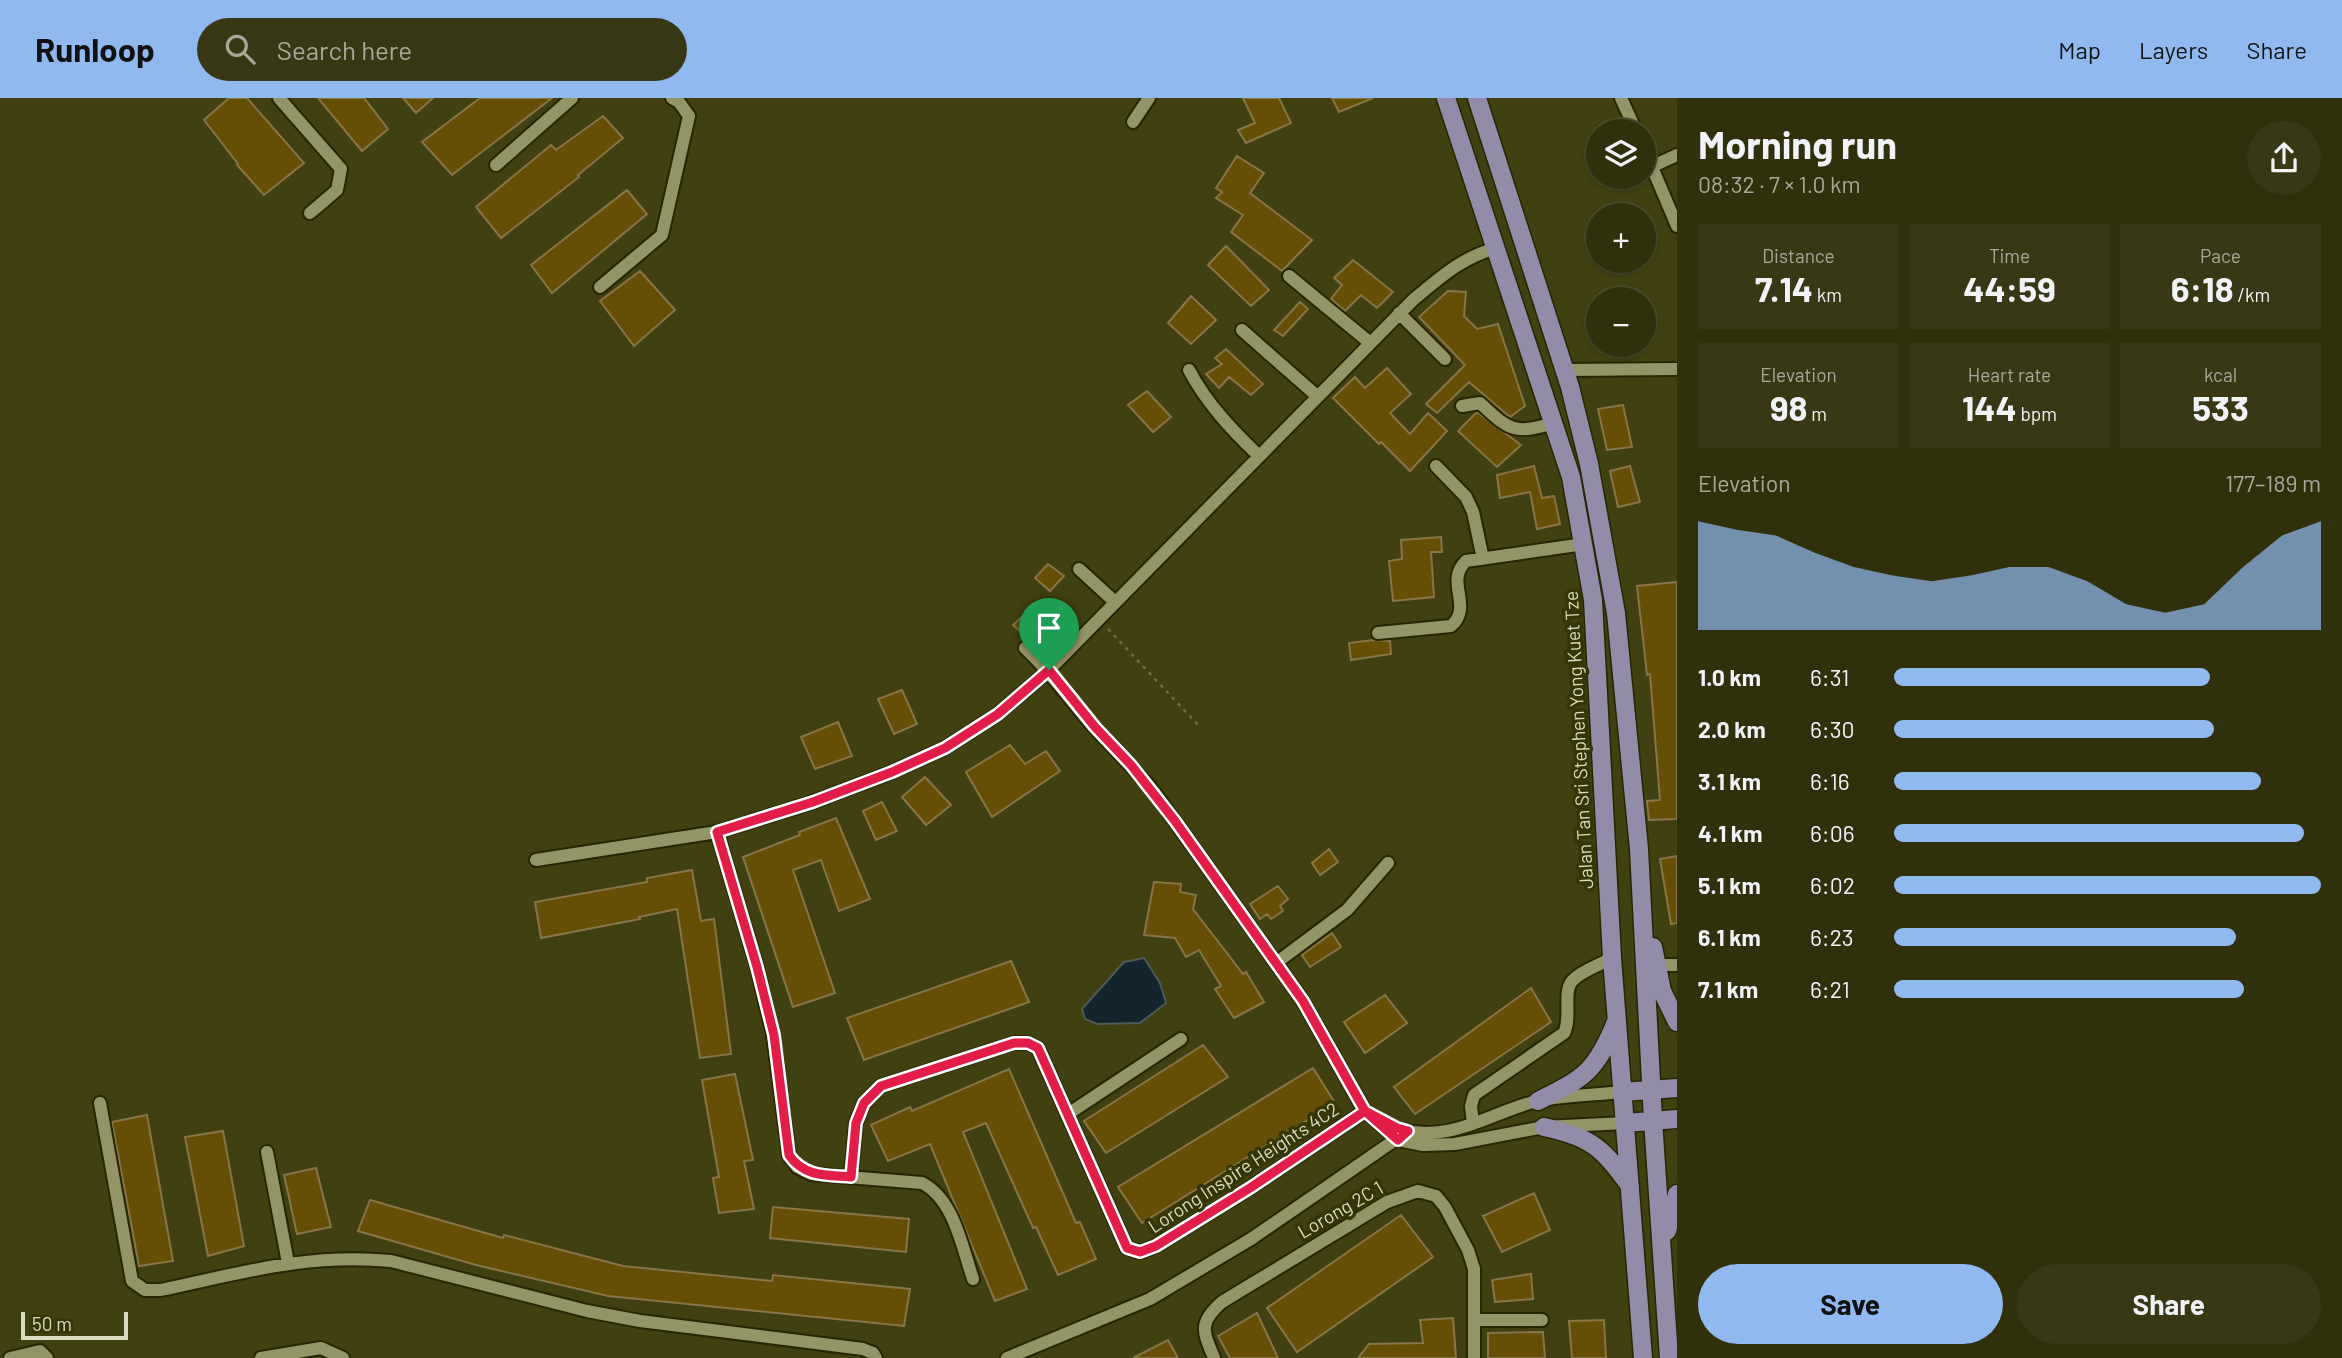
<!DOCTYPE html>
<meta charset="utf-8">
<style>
body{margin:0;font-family:Barlow,sans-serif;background:#383816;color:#f1f3f6;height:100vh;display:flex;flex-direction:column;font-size:26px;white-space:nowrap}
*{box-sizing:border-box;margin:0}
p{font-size:23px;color:#a8a99d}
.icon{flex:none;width:38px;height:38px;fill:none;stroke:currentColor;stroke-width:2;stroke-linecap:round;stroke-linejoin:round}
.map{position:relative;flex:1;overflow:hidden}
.sheet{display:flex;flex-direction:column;background:#30300d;width:665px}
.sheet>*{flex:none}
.controls{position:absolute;left:1586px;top:21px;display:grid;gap:14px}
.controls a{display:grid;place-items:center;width:70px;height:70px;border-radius:50%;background:#30300d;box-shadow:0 2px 5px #0004,0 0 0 2px #4b4b2e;font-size:35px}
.scale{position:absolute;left:21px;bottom:18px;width:107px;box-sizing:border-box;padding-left:7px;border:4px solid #dadbc2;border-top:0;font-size:19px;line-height:24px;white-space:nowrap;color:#dadbc2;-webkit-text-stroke:5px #363604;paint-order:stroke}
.pin{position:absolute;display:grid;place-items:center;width:60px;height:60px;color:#fff;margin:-72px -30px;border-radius:50% 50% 50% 0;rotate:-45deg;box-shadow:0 0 7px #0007}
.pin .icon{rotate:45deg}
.round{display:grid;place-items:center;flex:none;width:74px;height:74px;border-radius:37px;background:#383816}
.headline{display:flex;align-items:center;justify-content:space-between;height:119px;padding:0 21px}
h1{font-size:38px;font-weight:700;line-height:52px}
.metrics{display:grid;grid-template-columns:repeat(3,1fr);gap:10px;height:119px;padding:7px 21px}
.metrics div{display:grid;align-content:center;border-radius:0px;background:#383816;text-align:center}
.metrics b{font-size:35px;font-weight:700}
.metrics small{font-size:19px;font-weight:400}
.metrics p{font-size:19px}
.chart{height:196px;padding:14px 21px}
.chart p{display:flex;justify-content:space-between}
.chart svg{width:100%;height:126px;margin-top:7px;fill:#90b9f0;opacity:.7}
.action{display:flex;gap:14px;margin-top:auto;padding:14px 21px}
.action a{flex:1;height:80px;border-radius:42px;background:#90b9f0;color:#111;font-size:28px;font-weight:700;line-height:80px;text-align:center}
.action a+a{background:#383816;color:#f1f3f6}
ul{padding:0 21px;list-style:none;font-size:23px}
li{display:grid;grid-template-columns:112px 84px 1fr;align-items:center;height:52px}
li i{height:18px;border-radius:9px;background:#90b9f0}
header{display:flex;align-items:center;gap:42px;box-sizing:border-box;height:98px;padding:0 35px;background:#90b9f0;color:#111}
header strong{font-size:33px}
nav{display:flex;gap:38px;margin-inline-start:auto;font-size:24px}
.search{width:490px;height:63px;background:#383816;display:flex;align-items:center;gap:18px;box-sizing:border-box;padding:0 24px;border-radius:38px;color:#a8a99d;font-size:26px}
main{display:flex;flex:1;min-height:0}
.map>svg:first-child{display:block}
.water{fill:#12242c;stroke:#4e5b59;stroke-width:2}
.building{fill:#654f06;stroke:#877548;stroke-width:2}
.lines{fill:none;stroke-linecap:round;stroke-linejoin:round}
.minor-casing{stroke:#272603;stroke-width:16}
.major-casing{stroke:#272603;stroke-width:21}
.path{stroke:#6f6f47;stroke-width:2.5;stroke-dasharray:3.5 5;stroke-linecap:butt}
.minor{stroke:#949566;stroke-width:12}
.major{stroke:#928ca9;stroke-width:18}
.route-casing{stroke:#fff;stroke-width:14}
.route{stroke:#e11d48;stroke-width:9}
.labels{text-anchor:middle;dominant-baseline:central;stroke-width:7;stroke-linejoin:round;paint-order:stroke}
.street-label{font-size:19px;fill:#dadbc2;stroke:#363604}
</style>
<header>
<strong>Runloop</strong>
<div class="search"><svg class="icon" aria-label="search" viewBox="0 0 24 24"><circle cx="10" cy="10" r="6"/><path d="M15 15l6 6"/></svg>Search here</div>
<nav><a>Map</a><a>Layers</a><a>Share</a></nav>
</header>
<main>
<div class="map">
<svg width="1677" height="1260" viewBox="0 0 1677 1260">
<rect width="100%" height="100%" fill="#404011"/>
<!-- water -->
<path class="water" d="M1144,860L1160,885L1166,905L1140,925L1097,926L1085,921L1082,911L1124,864Z"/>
<!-- building -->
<path class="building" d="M229,0H247L304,65L264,97L237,67L238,66L204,22Z
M318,0H364L388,31L362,53Z
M403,0H433L416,15Z
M480,0H552L452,77L422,44Z
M1243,0H1279L1291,25L1246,45L1238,32L1255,25Z
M1332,0H1373L1339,14Z
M603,18L623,40L578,77L579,79L501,140L476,109L551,47L556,52Z
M1237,58L1264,75L1250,95L1312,142L1282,173L1231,134L1243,117L1216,100L1222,94L1216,90Z
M627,92L647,116L552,195L531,167Z
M1226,148L1269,192L1251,208L1208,167Z
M1353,162L1393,194L1377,210L1361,197L1345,213L1331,201L1342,187L1334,180Z
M640,173L675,212L634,248L600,203Z
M1448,193L1466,194L1464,218L1477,231L1498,226L1525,308L1510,319L1469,284L1437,315L1426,306L1465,267L1419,219Z
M1191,198L1216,222L1191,246L1168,225Z
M1300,204L1308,211L1283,238L1274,232Z
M1226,251L1263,286L1251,297L1229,279L1219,290L1206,276L1222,266L1215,260Z
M1387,270L1411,296L1390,315L1410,336L1428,315L1447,333L1410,373L1381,344L1379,346L1333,300L1355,279L1365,290Z
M1147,293L1171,319L1153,334L1128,307Z
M1623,307L1632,349L1607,352L1598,311Z
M1477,314L1521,347L1497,369L1458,333Z
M1534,368L1542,400L1554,398L1560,426L1537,431L1530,394L1500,400L1497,377Z
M1630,368L1640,404L1618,409L1610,373Z
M1441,439L1442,454H1431L1434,499L1393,503L1389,463L1402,461L1401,442Z
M1048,466L1064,478L1050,493L1035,480Z
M1677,484V721L1649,722L1647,703L1660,702L1650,576L1647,577L1637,488Z
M1023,518L1043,538L1035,546L1013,527Z
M1373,542L1390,543L1391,556L1351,562L1349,545Z
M902,592L917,626L894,636L878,601Z
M838,624L852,658L815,671L801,639Z
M1010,647L1025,666L1046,653L1060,673L992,719L966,674Z
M925,679L951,707L926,727L902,699Z
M882,704L897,733L876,742L863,713Z
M836,720L870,801L839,813L821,762L793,772L835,895L793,909L743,759L800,737L799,734Z
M1329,751L1338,764L1320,777L1312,765Z
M1677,758V825L1671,826L1660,761Z
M692,772L701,823L714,821L731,956L700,960L677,811L639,819L640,821L541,840L535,804L647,784V780Z
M1154,784L1181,786L1180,794L1196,797L1193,811L1243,876L1246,874L1264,904L1234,920L1215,891L1221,888L1199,852L1186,859L1175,840L1144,837Z
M1278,788L1288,801L1280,808L1283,813L1271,821L1267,816L1260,821L1250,806Z
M1332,835L1341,849L1310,869L1302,857Z
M1011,863L1029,904L864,962L847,920Z
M1531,890L1551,924L1415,1016L1394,989Z
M1385,897L1407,925L1365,955L1344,924Z
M1203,947L1228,979L1106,1055L1084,1023Z
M1313,970L1335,1005L1142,1125L1118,1089Z
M1009,971L1076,1125L1080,1124L1096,1161L1058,1177L1036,1129L1033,1130L986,1025L963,1034L1027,1191L995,1203L930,1046L888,1063L871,1027L910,1009L912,1013Z
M735,976L753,1062L744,1063L754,1111L719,1115L713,1080L719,1079L702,982Z
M147,1017L173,1163L139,1168L112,1024Z
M223,1033L244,1148L208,1158L185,1039Z
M316,1070L331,1129L297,1136L284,1077Z
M1534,1095L1550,1132L1502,1154L1483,1118Z
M370,1102L503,1140L504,1137L623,1168L772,1183L773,1177L910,1191L904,1228L608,1198L476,1167L358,1133Z
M773,1109L909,1121L906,1154L770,1140Z
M1401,1117L1433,1159L1297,1254L1267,1210Z
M1531,1176L1533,1201L1495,1204L1492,1182Z
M1257,1215L1278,1260H1230L1218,1238Z
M1453,1220L1456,1260H1358L1369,1246L1423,1245L1420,1222Z
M1604,1222L1606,1260H1572L1569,1223Z
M1543,1234L1545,1260H1488V1235Z
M1168,1242L1178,1260H1133Z"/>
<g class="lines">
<defs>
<path id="minor" d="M279,0L341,71L337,92L310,115
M1621,0L1636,33
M1133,24L1149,0
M1643,48L1677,128
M496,67L572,0
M1653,68L1677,57
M1289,178L1369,244
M600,189L662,137L689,18L679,4L672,0
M1399,215L1445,261
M1242,232L1317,298
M1189,272C1207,306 1232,332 1259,358
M1565,272L1677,271
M1462,308L1480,305C1509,332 1514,337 1554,325
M1436,368L1466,399L1473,414L1483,461
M1079,471L1115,504
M1378,535L1451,528C1474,508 1444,484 1466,463L1584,446
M1025,550C1051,574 1071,603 1094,629C1114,651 1135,671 1154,694L1303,903L1365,1013L1398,1042L1423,1047L1455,1046L1544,1029L1625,1025
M717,734L757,869L773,937L789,1057L797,1069L811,1076L922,1085C954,1101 962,1149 973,1181
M536,762L717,734L813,704L892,674L945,650L998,616L1049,572L1414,201C1441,179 1461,160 1496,150
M1276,865L1347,812L1388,765
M1658,867H1677
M100,1005L132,1183L145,1192H161C241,1175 308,1155 391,1163L587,1213L640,1223L863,1251L873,1255L876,1260
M1068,1016L1181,941
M1473,1026L1471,1008L1474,997L1564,935C1572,920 1562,892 1573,882C1583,872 1600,867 1612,860
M1403,1032C1451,1045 1492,1014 1537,1003C1564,997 1595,997 1623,994
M267,1054L288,1165
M851,1079L856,1025L864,1005L881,988L1014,945H1028L1038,950L1127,1150L1140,1154L1156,1148L1250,1090L1365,1013
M1474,1222H1542
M10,1260L40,1253L47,1260
M261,1260L321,1250L343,1260
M1007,1260L1150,1201L1251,1141L1408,1033
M1214,1260C1203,1233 1198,1225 1222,1204L1387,1104L1418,1093L1436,1098L1445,1109L1468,1152L1474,1171V1260"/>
<path id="major" d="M1446,0L1571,379L1593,502L1612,860L1643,1260
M1477,0L1570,289L1589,366L1616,515L1639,751L1653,1022L1669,1260
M1653,849L1662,893L1677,924
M1623,994L1677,990
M1538,1003C1585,980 1596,973 1616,924
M1625,1025L1677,1021
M1544,1029C1591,1039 1603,1050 1630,1088
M1667,1133L1677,1096"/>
</defs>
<!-- minor casing -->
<use href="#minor" class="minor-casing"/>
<!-- major casing -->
<use href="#major" class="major-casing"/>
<!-- path -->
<path class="path" d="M1108,531L1201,630"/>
<!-- minor -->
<use href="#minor" class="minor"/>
<!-- major -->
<use href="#major" class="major"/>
</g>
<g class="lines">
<defs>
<path id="route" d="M1049,572L1095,629L1131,667L1175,723L1303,903L1365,1013L1398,1042L1408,1033L1397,1030L1365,1013L1250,1090L1156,1148L1140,1154L1127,1150L1038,950L1028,945H1014L881,988L864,1005L856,1025L851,1079C826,1077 804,1079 789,1057L774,937L757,869L717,734L813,704L892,674L945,650L998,616L1049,572"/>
</defs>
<!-- route casing -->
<use href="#route" class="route-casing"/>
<!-- route -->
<use href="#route" class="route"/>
</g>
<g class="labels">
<!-- street labels -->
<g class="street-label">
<text transform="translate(1578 642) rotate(-93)">Jalan Tan Sri Stephen Yong Kuet Tze</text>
<text transform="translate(1243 1069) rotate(-33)">Lorong Inspire Heights 4C2</text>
<text transform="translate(1340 1111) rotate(-30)">Lorong 2C 1</text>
</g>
</g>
</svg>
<div class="controls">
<a><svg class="icon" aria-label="layers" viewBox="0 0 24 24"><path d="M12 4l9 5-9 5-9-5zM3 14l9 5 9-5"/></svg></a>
<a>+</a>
<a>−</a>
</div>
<div class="scale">50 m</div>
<div class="pin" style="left:1049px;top:572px;background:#1e9e55"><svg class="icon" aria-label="arrive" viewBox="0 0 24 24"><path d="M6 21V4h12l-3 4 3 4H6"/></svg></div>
</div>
<section class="sheet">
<div class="headline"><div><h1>Morning run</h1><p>08:32 · 7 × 1.0 km</p></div><a class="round"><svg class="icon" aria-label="share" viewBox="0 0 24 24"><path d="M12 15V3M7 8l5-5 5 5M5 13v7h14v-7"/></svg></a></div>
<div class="metrics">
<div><p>Distance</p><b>7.14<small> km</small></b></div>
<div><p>Time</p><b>44:59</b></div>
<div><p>Pace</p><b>6:18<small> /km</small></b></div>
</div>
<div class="metrics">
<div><p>Elevation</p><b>98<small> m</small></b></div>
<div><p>Heart rate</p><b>144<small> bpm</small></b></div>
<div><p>kcal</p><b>533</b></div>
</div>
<div class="chart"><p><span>Elevation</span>177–189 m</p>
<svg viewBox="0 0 160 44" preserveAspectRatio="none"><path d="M0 44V6L10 9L20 11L30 17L40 22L50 25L60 27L70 25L80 22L90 22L100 27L110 35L120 38L130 35L140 22L150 11L160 6V44z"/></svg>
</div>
<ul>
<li><b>1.0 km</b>6:31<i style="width:74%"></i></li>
<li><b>2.0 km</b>6:30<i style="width:75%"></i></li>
<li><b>3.1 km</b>6:16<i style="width:86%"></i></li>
<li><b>4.1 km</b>6:06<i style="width:96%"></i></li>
<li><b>5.1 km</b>6:02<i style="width:100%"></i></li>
<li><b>6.1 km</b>6:23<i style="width:80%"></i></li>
<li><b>7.1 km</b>6:21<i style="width:82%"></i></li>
</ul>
<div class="action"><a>Save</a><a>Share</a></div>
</section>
</main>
